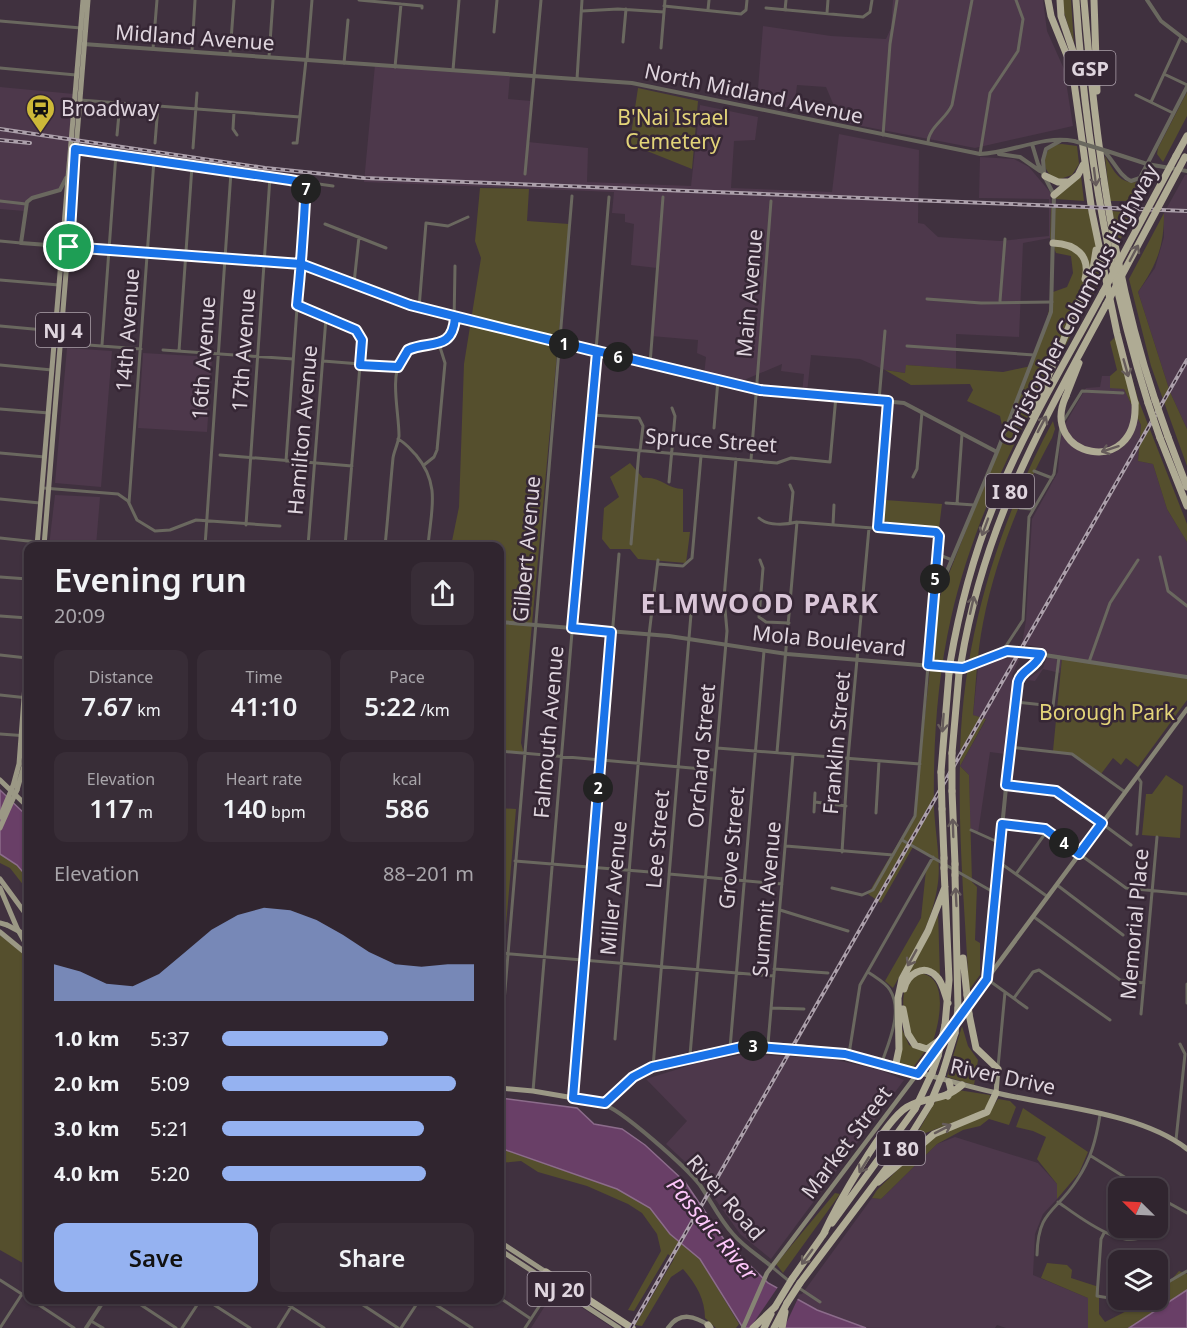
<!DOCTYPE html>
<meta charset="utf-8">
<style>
body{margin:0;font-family:"Noto Sans",sans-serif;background:#382d37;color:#f1f3f6;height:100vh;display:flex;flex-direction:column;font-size:22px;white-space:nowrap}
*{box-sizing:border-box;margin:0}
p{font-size:20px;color:#a8a5aa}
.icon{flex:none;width:33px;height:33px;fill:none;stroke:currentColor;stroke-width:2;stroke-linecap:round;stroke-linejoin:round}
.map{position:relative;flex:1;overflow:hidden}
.drawer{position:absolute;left:24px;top:542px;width:480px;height:762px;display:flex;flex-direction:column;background:#30252f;border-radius:12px;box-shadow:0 2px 4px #0004,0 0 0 2px #4b424b}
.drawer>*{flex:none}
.needle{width:39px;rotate:294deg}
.buttons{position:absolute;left:1108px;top:1178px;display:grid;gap:12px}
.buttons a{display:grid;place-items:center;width:60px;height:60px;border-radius:12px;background:#30252f;box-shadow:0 2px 4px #0004,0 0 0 2px #4b424b;font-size:30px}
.pin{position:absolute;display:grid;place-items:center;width:51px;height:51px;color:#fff;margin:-26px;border:3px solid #fff;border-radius:50%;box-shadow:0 2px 6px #0007}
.km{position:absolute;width:30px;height:30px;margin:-15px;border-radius:50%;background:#222;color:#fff;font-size:16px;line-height:30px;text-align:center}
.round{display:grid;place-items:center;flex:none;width:63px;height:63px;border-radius:12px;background:#382d37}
.summary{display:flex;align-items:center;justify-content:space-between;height:102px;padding:0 30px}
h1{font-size:33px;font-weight:600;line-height:45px}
.figures{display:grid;grid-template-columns:repeat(3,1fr);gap:9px;height:102px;padding:6px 30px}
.figures div{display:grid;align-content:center;border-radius:12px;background:#382d37;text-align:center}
.figures b{font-size:26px;font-weight:600}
.figures small{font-size:16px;font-weight:400}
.figures p{font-size:16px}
.chart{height:168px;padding:12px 30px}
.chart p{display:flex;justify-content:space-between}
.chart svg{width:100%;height:108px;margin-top:6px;fill:#95b2f1;opacity:.7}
.primary-button{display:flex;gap:12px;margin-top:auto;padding:12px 30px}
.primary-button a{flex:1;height:69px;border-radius:12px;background:#95b2f1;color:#111;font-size:24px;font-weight:600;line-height:69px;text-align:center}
.primary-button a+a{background:#382d37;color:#f1f3f6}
ul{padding:0 30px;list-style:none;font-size:20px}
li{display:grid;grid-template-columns:96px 72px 1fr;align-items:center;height:45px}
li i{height:15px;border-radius:8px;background:#95b2f1}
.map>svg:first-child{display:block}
.built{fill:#4d384b}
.green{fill:#554f2d}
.water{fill:#693f67;stroke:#8c6c8b;stroke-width:1.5}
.pier{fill:#40313f}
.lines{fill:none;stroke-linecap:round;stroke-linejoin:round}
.minor{stroke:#6a685f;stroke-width:3}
.tertiary{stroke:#6a685f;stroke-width:4}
.secondary{stroke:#868474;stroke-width:4.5}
.primary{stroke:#9b9885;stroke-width:5}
.motorway{stroke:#afab94;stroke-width:7}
.rail-casing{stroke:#aca0ab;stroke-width:4}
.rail{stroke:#362735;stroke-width:1.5;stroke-dasharray:4.5;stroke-linecap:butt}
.tertiary-bridge{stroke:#6a685f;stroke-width:4}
.primary-bridge{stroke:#9b9885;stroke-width:5}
.motorway-bridge{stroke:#afab94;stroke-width:7}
.oneway{stroke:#665c5b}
.route-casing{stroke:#fff;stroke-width:12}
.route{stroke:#1a73e8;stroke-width:8}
.labels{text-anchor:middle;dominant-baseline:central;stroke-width:5;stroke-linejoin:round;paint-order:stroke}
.shield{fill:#362735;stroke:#aca1ab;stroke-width:1.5}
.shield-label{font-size:20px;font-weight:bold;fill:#dfd5de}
.street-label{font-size:21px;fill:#dfd5de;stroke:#362735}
.poi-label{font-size:21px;fill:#dfd5de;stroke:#362735;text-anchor:start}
.park-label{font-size:21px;fill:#e3d479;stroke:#362735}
.water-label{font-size:22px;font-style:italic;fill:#fec7fb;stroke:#362735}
.district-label{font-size:27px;font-weight:bold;letter-spacing:1.5px;fill:#dac6d8;stroke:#362735}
</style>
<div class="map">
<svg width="1187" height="1328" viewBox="0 0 1187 1328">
<rect width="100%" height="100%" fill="#40313f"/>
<!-- built -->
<path class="built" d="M893,0H1043L1047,31L1064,69L1073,126L975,148L841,122L826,87L797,85L794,109L757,101L763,26L831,36L886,39L891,28Z
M375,65L510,75L508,99L531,101L528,142L588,148L587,182L691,186L700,105L758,117L755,140L734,141L731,188L832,192L839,134L919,150L918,223L924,224L938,237L1000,241L1049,236V199L979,198L980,157L1014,159L1029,167L1050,192L1051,208L1050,238L1023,243L1019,337L956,334V369L907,365L905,373L885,370L860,359L811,355L807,393H802L804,374L781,371L782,364L737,383L704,375L706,357L697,353L698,340L651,336L657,268L631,265L634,224L625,222V214L612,213L614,192L364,182Z
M0,87L74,94L68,172L61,188L32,198L24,211L0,209Z
M1185,175H1187V429L1170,392L1138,292L1155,268L1164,237V213Z
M67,348L112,351L101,487L55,483Z
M143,353L212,357L207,432L138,428Z
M1102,376H1110V387L1124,389L1141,425L1138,461L1153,464L1167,509L1187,542V677L1062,658L1060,673L1043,669L1035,681L1027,680L1043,668L1048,654L1044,648L1022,644L1026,620L1032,519L1058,472L1061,431L1086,388L1100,387Z
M55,495L100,497L96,546H49Z
M1020,658L1012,675L1014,680L1005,754L990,752L978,833L970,830L969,775L960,766L986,720L973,715L978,668L998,659Z
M747,1054L832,1059L880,1070L904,1080L771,1259L740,1234L696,1172L666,1144L687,1121L646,1079L701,1062Z
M955,1137L1038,1163L1057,1184V1199L1043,1214L1035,1234L1033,1275L1088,1298V1328H1006L997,1325L995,1328H866L817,1310L792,1296L802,1294L872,1198L881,1199L937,1144Z
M555,1290L613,1328H531Z"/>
<!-- green -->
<path class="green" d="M1060,0H1071L1074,44Z
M638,88L698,101L692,169L647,151L629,148Z
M1187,92V116L1163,162L1157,154L1158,148Z
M1062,144L1077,146L1079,164L1072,175L1057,180C1042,171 1041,158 1052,145Z
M1105,156C1114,171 1119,184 1137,182L1149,170L1156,173L1141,199L1130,197L1128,201H1110Z
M1081,176L1084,201L1055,199L1058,191Z
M480,188L529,189L527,221L569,224L521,743L524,754L500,752V546H451L459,507L464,364L481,258L475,241Z
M1051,208L1088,209L1104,275C1044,386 979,494 951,618C937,680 933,744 934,808C935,833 942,864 937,889C931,926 911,956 893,988L885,981L921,918L926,870L933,857L913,847L881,903L868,894L914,816L937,604L1004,434L1000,416L967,401L973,390L970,384L911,385L885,370L905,373L906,365L1003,372L1031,366L1044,332L1053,292L1067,287L1073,273L1071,256L1056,253L1050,238Z
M1112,211L1135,213L1119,242Z
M1164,213C1164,247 1157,264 1138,292L1170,392L1187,429V466L1151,366L1129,279Z
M1119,333L1138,399L1187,524V542L1167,509L1153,464L1138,461L1141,425L1124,389L1110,388V376L1117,370L1110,342Z
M1053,421L1055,429L1052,438C1022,492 995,561 983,623C977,653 976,684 973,715L986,719L960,766L969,775L972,882L977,887L975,940L980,943V975L969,990C965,914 958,838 960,762C961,644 997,525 1053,421Z
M630,463L643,478C660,476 667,489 683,489V532H690L686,563L638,559L630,549H610L602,539L604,508L619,497L610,477Z
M885,500L942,504L939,528L883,521Z
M1062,658L1187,677V700L1138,767L1126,758L1121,765L1113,758L1101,774L1071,754L1053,751Z
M1166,775L1183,786L1180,838L1142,835L1146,794H1152Z
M500,808L516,809L504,949H500Z
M0,854L17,865L28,878V891L10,868L0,863Z
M938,911L940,977C926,968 917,966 904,978Z
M0,935L28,957V1266L0,1250Z
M917,973C950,973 940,1022 932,1044C908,1054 899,1006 905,989C907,984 913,978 917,973Z
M962,1026L968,1046L978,1060L974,1085L947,1077Z
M902,1029L909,1045L925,1051L912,1069L899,1064Z
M958,1090L990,1095L989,1105L981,1112L915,1137L935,1102Z
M998,1099L1010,1101L1016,1107L1009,1125L989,1119L980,1126L963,1130L937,1144L881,1199L872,1198L877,1190L927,1141L990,1111Z
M1023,1108L1088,1152L1079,1173L1057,1199V1184L1037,1159L1046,1137L1033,1131L1016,1127Z
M500,1148L617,1189L650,1208L670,1234L700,1259L739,1324L736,1328H716L705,1318C705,1299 696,1284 683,1269L671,1277L642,1326L635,1325L674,1259L668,1254L634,1311L628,1310L661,1251L657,1234L642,1213L628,1204L587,1186L538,1172L521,1161L500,1163Z
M835,1193L840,1194L783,1273L776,1264Z
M1047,1263L1067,1265L1072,1270L1071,1278L1099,1287V1314L1105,1322L1150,1299H1158V1295L1179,1271L1187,1274V1290L1129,1328H1088V1298L1041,1278Z"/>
<!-- water -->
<path class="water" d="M0,790L28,817V878L17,865L0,854Z
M500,1098L577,1108L594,1124L622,1129L645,1145L685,1182L725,1241L768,1283L817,1310L866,1328H743L700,1259L670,1234L650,1208L617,1189L500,1148Z
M1187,1290V1328H1129Z"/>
<!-- pier -->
<path class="pier" d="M780,1284L799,1296L784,1328H750Z"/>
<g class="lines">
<!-- minor -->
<path class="minor" d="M359,0L422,6V8
M664,6L741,14L746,10L747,0
M766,8L863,17L870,12L872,0
M708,10L709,0
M785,10L786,0
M582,11L618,9L664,12
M827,13L828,0
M0,21L81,28
M494,32L497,0
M623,42L626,9
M661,48L665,0
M153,49L157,0
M192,51L195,0
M230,54L234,0
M269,57L273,0
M307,60L312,0
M344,63L348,20
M395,67L401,4
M0,68L76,75
M453,70L459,0
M1164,74L1187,85
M577,79L582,0
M1136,95L1173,113
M80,100L300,117
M1151,102L1181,37
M234,112L233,129L237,135
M117,135L120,103
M883,135L890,44L897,0
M155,143L158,106
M293,143H297L306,60
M928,143C928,128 946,119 952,105L972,0
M193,148L197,93
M76,150L333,186
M980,154L990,93L1018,51L1023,19L1016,0
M525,174L541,0
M0,201L26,204
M325,224L386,248
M0,241L21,243
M0,280L59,285
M354,283L359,237
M927,299L981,303L1052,302
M1000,301L1005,239
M298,305L353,328L362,341L345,546
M419,308L426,223L448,226L468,217
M0,326L55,331
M62,343L141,349
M102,345L116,154
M907,346L1034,355
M163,350L293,359
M179,351L192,166
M323,361L398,367
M650,364L663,197
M0,365L52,370
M879,400L885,331
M0,409L49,413
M592,415L639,418L643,426L640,451
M1064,420L1082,391L1123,393
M714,428L718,380
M398,439C406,443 410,449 416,455C441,485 431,510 428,546
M590,446L777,463L791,458L830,462L836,396
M0,453L45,457
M220,455L352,466
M751,460L771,201
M286,461L306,183
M424,465L434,457L437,450L445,363L439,344
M1034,471L1052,478
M913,477L917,469L922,412
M669,482L675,416L672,408
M790,485L793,492L790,523
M43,488L118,494L128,501L137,520L155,531L170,530L196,520L280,526
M0,499L40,503
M129,503L154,160
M946,503L974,505
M957,504L962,434
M1020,508L1032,509
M759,518C768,526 785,525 797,522L935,533L939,536L934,599
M246,525L270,177
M833,525L834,505
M878,527L888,401
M0,538L37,542
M631,544L639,451
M205,546L231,172
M308,546L326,318
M385,546C388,517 390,488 393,458C394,451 398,444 399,436C399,412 390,380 401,358C413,335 447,358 454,323L455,266
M937,554L952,560
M1160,557L1168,591L1187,606
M760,560L763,568L759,617L766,622L789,623
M658,564L683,566L692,558L701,456
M0,577L28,579
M0,616L28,618
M1002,652L1023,620L1029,517L1054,474L1061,426
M0,655L27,658
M1089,662L1110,603L1138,560
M0,695L28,698
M1015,702L1053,706L1059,657
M0,734L28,736
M1010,747L1072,754L1125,792
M717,748L920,764
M500,751L714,770
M777,752L797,522
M1137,776L1141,782L1137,834
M1006,785L1061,793L1131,845
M815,802L846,806
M814,812L815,793
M876,813L879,761
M1002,824L1045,829L1126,888L1187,894
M971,830L1000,843
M902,840L995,893
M786,846L893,855
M842,852L848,758L869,528
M515,861L650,872
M999,862L1048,897
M669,874L782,884
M1016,874L1047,831
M1057,885L1123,935
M832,888L862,895L873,890L915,816L928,666
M780,910L848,931
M1034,917L1120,980L1144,983
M500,953L774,976
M774,969L828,973
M868,972C875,977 886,983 890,990C903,1011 889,1042 882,1062
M987,979L1027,1008
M1187,984V1003
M1014,998L1033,972L1039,970L1110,1020
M771,1008L804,1009
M1141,1014L1157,837
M615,1039L649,635L658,560
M768,1044L793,754
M730,1048L764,651
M500,1049L572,196
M849,1054L860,985L933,857
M690,1055L727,631L724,598L736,459
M653,1067L691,614
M998,1067L1005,992
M533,1091L609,197
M573,1097L619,554
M1176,1140L1185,1054L1180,1044
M1091,1156L1142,1188
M1158,1197L1187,1213
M1058,1202C1077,1215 1133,1261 1152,1227
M1158,1215L1165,1201
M1104,1233L1101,1239L1097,1296L1134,1302L1141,1299
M1037,1255C1038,1209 1056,1213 1077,1180C1091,1159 1096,1140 1100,1115
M772,1267L789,1281
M0,1280L28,1298
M799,1288L820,1302
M1158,1288L1187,1271
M500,1298L531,1319
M30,1299L74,1328
M132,1299L176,1328
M205,1299L250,1328
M279,1299L324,1328
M354,1299L398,1328
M427,1299L472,1328
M91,1321L103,1328
M0,1328L22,1294
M182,1328L201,1299
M278,1328L296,1299
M401,1328L420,1299
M525,1328L553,1285"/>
<!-- tertiary -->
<path class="tertiary" d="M1147,0L1161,21L1187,41
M83,44L632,83L980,154C1012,153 1042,135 1074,141
M1102,149C1113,159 1119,176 1131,181L1140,178L1187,87
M1107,151L1147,164L1187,171
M999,154L1020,157L1040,171
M1044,172L1043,160L1046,149L1060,141
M66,178L60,190L32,198L27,202L21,243L301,264L410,305L597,352L761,390L904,403L997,452
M500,622L669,636L787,654L956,668C977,667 991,651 1012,650L1187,677
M928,665L934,602L997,452L1051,312L1054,195L1038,164L1032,144
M987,978L1016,687C1020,671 1036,669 1041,654
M602,1104C620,1108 687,1168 700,1185C711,1201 720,1220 733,1234C744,1247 759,1256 772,1267
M86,1328L105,1299"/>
<!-- secondary -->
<path class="secondary" d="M943,1038L1187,709
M668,1328C680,1311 695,1316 710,1326
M743,1328L767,1273L939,1045"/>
<!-- primary -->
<path class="primary" d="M37,546L83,0
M44,546L88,0
M24,770L28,782
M0,780L28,807
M13,786L19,764L28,645
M17,790L24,766L28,726
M0,879L28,917
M0,888L17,928L28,948
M0,923L7,925
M0,932L28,955
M500,1088L533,1091L603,1103C618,1098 627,1080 642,1072C669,1057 708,1051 738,1047C821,1036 916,1075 997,1093C1054,1107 1140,1112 1187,1149
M996,1093L998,1069
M500,1242L546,1272
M500,1250L619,1328"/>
<!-- motorway -->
<path class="motorway" d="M1048,0L1051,16L1072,68L1092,212L1117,333L1135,403
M1060,0L1061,16L1078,66
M1076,0C1085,137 1107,272 1148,403
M1084,0C1095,136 1112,271 1155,400
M1094,0L1097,91
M1176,156L1187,136
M1045,176L1058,182H1068
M1054,195L1078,175L1083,165
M1053,243C1075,244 1091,255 1085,279
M1066,396L1079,363
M1032,415L1093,269L1096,250
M1168,437L1187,487
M1160,438L1187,506
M950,663C960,605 975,549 998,495C1027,425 1067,359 1103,292
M961,663C984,524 1041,426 1106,305
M952,753L959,673
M941,772L949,673
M952,791L955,864
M942,809L944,858
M944,868L949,980L945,1025
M955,875L958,1008
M963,958L967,995
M904,989C907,975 923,963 936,976C943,982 945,995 948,1003
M903,1009L908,1034L915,1045L927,1049L944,1037
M969,1014L976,1048L998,1069
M895,1068L899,1049L898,998L902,979L928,931L945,887
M932,1073L938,1056
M942,1075L955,1033
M948,1096L951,1090L949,1082
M878,1182L934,1134L987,1112L996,1093
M832,1223L915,1109
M823,1235C836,1207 883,1122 907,1107C928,1095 941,1103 962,1085
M546,1272L632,1328
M792,1279L825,1232
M800,1283L909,1138L930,1104
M708,1325L710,1328
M753,1328L775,1307
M764,1328L771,1314
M774,1328L787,1303
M782,1328L785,1312"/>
<defs>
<path id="rail" d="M0,129L265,168L364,178L1187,211
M0,140L30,143
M631,1328L1187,360"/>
</defs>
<!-- rail casing -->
<use href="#rail" class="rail-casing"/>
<!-- rail -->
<use href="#rail" class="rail"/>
<!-- tertiary-bridge -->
<path class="tertiary-bridge" d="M1074,141L1107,151"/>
<!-- primary-bridge -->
<path class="primary-bridge" d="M0,817L13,786
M0,828L17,790
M7,925L28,936"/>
<!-- motorway-bridge -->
<path class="motorway-bridge" d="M1103,292L1176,156
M1106,305L1185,157
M1066,396C1038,457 1139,480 1135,403
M1155,400L1168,437
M1148,403L1160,438
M949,673L950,663
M959,673L961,663
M941,772L942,809
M952,791V753
M944,858V868
M955,864V875
M967,995L969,1014
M955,1033L958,1008
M938,1056L945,1025
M930,1104L942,1075
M915,1109L932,1073
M787,1303L800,1283
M775,1307L792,1279"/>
</g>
<!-- one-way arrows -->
<defs><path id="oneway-shaft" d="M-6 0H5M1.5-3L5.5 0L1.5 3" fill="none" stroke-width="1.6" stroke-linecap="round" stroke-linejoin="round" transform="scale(1.5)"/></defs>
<g class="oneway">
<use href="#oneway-shaft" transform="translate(1095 177) rotate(83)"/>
<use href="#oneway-shaft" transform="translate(1134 253) rotate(-62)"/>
<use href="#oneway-shaft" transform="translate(1126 368) rotate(74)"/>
<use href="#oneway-shaft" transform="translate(1042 424) rotate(-62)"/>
<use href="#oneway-shaft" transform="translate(1110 449) rotate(162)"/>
<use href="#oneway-shaft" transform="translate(985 527) rotate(110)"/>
<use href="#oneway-shaft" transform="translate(972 605) rotate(-77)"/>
<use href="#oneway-shaft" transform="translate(943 723) rotate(94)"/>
<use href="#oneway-shaft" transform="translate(953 828) rotate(-92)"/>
<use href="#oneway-shaft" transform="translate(956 897) rotate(-93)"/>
<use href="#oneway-shaft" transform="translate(912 958) rotate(119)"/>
<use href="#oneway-shaft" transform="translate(943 1129) rotate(-27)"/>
<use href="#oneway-shaft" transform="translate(864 1165) rotate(122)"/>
<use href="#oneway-shaft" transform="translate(807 1257) rotate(126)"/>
</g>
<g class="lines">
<defs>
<path id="route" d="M69,247L301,264L410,305L597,352L572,628L611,632L573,1098L605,1103L633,1077L652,1067L746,1046L845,1054L918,1074L987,979L1002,824L1045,829L1079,854L1102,823L1056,791L1006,785L1018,682C1022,669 1036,668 1041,654L1007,651L963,668L928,665L939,536L936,532L878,527L888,401L760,390L455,317C453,352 429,340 408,350L398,367L360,365L362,340L356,330L297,305C301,265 304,224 306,183L290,180L75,149L69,247"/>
</defs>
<!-- route casing -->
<use href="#route" class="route-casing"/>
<!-- route -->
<use href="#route" class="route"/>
</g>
<!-- icons -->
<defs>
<symbol id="station-pin" viewBox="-11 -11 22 30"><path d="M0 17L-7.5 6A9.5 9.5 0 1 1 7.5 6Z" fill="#cdb938" stroke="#362735"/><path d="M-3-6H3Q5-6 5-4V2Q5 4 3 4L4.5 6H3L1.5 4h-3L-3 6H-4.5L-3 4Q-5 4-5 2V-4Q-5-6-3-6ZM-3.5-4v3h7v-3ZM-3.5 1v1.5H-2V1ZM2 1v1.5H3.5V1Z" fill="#111"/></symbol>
</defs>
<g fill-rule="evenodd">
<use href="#station-pin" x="24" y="92" width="33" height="45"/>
</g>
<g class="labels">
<!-- shield labels -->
<g class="shield">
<rect x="1064.5" y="51" width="51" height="34" rx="4.5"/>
<rect x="36" y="313" width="54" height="34" rx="4.5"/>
<rect x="986" y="474" width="48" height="34" rx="4.5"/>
<rect x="877" y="1131" width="48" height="34" rx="4.5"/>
<rect x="527.5" y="1272" width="63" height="34" rx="4.5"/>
</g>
<g class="shield-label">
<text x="1090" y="68">GSP</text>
<text x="63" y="330">NJ 4</text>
<text x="1010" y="491">I 80</text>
<text x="901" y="1148">I 80</text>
<text x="559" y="1289">NJ 20</text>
</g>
<!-- street labels -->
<g class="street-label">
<text transform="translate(195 37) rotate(4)">Midland Avenue</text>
<text transform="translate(754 93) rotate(12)">North Midland Avenue</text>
<text transform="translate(749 293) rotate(-85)">Main Avenue</text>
<text transform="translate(1078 304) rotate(-62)">Christopher Columbus Highway</text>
<text transform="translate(127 330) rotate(-86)">14th Avenue</text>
<text transform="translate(243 350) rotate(-86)">17th Avenue</text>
<text transform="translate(203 358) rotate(-86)">16th Avenue</text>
<text transform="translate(302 430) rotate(-85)">Hamilton Avenue</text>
<text transform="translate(711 440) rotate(4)">Spruce Street</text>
<text transform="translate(526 549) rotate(-85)">Gilbert Avenue</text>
<text transform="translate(829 640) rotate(6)">Mola Boulevard</text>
<text transform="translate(548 732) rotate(-85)">Falmouth Avenue</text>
<text transform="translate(836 743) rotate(-85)">Franklin Street</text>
<text transform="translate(701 756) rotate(-85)">Orchard Street</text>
<text transform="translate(657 839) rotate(-85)">Lee Street</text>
<text transform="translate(731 848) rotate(-85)">Grove Street</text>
<text transform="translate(613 888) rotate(-85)">Miller Avenue</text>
<text transform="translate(766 899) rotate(-85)">Summit Avenue</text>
<text transform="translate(1134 924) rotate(-85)">Memorial Place</text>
<text transform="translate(1003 1076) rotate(12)">River Drive</text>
<text transform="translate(846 1142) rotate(-53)">Market Street</text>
<text transform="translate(726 1197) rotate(49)">River Road</text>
</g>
<!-- poi labels -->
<g class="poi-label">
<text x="61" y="108">Broadway</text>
</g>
<!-- park labels -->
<g class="park-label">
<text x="673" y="117">B'Nai Israel<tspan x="673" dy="24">Cemetery</tspan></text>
<text x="1107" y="712">Borough Park</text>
</g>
<!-- water labels -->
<g class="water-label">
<text transform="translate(713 1228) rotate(50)">Passaic River</text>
</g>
<!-- district labels -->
<g class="district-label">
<text x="760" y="602">ELMWOOD PARK</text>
</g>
</g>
</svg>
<div class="buttons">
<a><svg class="needle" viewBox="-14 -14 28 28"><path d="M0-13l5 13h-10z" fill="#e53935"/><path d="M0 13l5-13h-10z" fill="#a8a5aa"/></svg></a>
<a><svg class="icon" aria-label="layers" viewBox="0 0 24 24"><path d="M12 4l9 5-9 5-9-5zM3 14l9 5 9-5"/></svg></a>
</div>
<div class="pin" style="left:69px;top:247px;background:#1e9e55"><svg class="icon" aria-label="arrive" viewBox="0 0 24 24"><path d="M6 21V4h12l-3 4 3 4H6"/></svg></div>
<b class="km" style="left:564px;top:344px">1</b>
<b class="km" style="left:598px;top:788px">2</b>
<b class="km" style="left:753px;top:1046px">3</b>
<b class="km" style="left:1064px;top:843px">4</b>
<b class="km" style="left:935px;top:579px">5</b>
<b class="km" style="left:618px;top:357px">6</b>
<b class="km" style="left:306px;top:189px">7</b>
<section class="drawer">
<div class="summary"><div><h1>Evening run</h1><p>20:09</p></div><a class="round"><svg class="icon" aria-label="share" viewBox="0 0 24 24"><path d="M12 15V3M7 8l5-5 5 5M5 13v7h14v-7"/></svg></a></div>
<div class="figures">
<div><p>Distance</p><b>7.67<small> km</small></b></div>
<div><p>Time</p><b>41:10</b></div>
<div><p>Pace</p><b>5:22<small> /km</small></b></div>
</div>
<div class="figures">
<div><p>Elevation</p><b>117<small> m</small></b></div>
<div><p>Heart rate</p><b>140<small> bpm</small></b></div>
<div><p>kcal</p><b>586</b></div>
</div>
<div class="chart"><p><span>Elevation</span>88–201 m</p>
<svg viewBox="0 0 160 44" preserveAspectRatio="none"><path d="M0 44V29L10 32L20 37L30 38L40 33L50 24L60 15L70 9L80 6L90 7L100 11L110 17L120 24L130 29L140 30L150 29L160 29V44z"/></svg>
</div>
<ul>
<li><b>1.0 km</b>5:37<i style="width:66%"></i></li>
<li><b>2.0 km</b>5:09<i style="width:93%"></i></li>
<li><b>3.0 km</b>5:21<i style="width:80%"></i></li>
<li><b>4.0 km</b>5:20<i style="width:81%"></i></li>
</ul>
<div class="primary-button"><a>Save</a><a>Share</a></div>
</section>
</div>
